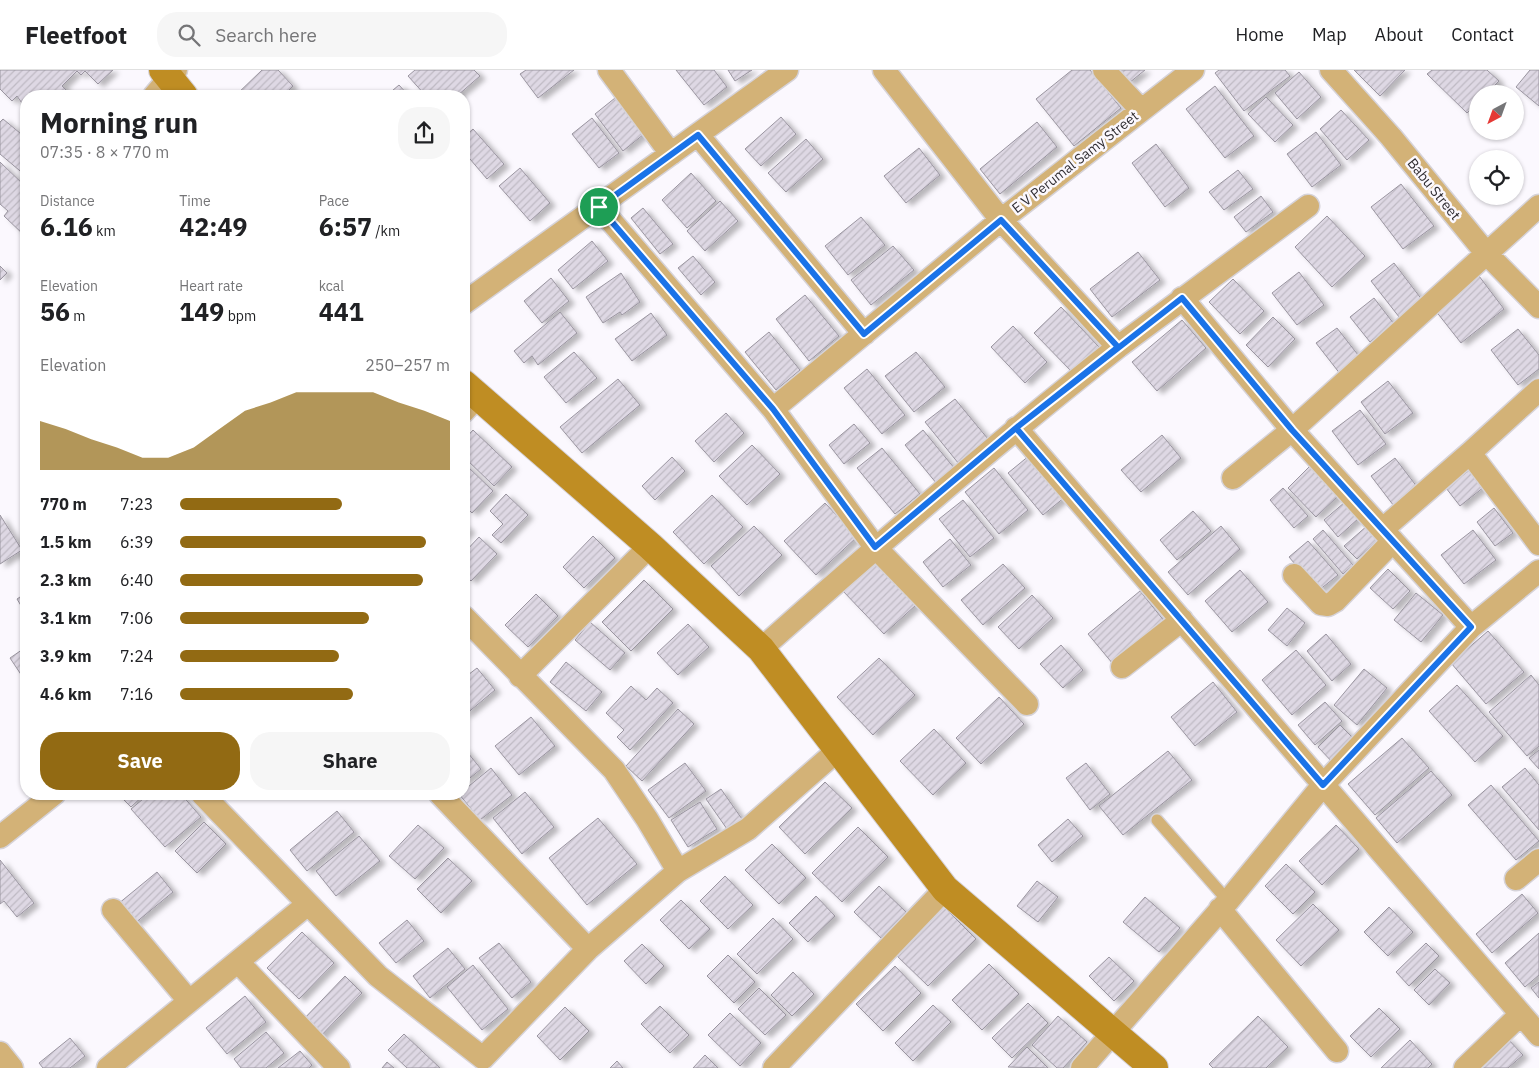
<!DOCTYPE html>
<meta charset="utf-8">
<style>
body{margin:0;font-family:"IBM Plex Sans",sans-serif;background:#f6f6f6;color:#202124;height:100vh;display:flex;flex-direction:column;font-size:19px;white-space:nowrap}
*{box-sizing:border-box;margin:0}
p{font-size:16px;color:#757577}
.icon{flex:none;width:28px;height:28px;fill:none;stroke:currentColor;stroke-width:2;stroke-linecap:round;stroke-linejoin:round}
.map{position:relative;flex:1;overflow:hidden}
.panel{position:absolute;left:20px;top:20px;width:450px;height:710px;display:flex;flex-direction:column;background:#fff;border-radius:20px;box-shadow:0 1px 4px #0004}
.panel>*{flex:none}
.needle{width:32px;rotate:221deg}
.controls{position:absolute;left:1469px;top:15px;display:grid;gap:10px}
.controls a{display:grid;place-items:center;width:55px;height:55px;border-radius:50%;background:#fff;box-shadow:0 1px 4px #0004;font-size:25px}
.pin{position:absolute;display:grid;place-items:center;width:42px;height:42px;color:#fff;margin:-21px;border:2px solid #fff;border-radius:50%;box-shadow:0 1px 5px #0007}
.round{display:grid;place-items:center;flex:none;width:52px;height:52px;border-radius:20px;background:#f6f6f6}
.head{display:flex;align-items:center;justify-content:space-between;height:85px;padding:0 20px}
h1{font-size:28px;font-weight:800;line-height:38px}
.figures{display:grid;grid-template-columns:repeat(3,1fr);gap:8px;height:85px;padding:5px 20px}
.figures div{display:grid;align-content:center}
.figures b{font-size:25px;font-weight:800}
.figures small{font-size:14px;font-weight:400}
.figures p{font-size:14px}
.chart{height:140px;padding:10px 20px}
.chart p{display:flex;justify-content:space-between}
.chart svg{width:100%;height:90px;margin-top:5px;fill:#926a13;opacity:.7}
.cta{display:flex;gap:10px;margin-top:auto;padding:10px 20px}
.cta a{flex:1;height:58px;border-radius:20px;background:#926a13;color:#fff;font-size:20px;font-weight:800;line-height:58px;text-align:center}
.cta a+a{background:#f6f6f6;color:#202124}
ul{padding:0 20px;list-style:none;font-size:16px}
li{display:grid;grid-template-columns:80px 60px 1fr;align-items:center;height:38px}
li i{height:12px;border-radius:6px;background:#926a13}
header{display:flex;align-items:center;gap:30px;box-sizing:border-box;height:70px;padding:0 25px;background:#fff;border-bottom:1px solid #e0e0e0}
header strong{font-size:24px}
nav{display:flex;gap:28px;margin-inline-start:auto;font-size:18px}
.search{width:350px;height:45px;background:#f6f6f6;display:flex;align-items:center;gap:12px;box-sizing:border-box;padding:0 18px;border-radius:20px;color:#757577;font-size:19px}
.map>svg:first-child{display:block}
.building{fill:url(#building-hatch);stroke:#9a95a0;filter:url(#shadow)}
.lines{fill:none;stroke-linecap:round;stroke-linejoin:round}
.lane-casing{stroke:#d6d3d9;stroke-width:14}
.street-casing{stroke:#d6d3d9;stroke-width:25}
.secondary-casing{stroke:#d6d3d9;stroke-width:30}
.lane{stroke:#d3b277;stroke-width:11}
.street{stroke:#d3b277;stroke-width:22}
.secondary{stroke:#bf8d23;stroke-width:28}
.route-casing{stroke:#fff;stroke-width:10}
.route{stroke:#1a73e8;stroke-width:6}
.labels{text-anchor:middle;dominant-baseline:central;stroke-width:5;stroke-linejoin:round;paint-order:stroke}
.street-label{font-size:14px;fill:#302d32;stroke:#fbf8fe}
</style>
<header>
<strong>Fleetfoot</strong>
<div class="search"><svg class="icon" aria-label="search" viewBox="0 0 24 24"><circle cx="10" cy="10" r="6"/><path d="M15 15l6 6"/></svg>Search here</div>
<nav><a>Home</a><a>Map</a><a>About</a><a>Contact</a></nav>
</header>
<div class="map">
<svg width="1539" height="998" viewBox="0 0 1539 998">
<defs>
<pattern id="building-hatch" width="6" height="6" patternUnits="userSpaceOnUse" patternTransform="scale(1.25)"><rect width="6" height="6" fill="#ded8e4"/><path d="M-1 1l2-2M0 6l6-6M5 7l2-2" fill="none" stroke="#bfbac4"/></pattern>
<filter id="shadow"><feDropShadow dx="5.5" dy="3" stdDeviation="2.5" flood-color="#0004"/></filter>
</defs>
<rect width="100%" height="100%" fill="#fbf8fe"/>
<!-- building -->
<path class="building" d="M0,0H113L98,14L85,1L81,5L77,1L62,16L66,20L59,26H26V39L17,26L12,31L0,19Z
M262,0H278L293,16L283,26H235Z
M415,0H474L480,6L457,26H426L408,6Z
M526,0H574L538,28L520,4Z
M676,0H714L727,17L704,35Z
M728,0H752L735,11Z
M1072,0H1090L1121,38L1074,76L1036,29Z
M1118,0H1145L1129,13Z
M1219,0H1285L1290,6L1244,41L1215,3Z
M1354,0H1405L1380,26Z
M1432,0H1487L1499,11L1486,24H1478V33L1467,43L1427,4Z
M1530,0H1539V36L1516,17Z
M1299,2L1321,27L1297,49L1275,23Z
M399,15L409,26H386Z
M1215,16L1254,66L1225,88L1186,39Z
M620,24L649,60L623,81L595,44Z
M1266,27L1293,55L1275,72L1248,44Z
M1341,40L1369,70L1347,90L1320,59Z
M781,47L796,64L761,96L745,79Z
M592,48L619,83L599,98L572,64Z
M3,49L26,68V106L0,84V52Z
M1037,52L1057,77L1000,124L980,99Z
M473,59L504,94L487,109L464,82V67Z
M1316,62L1341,95L1312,117L1287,84Z
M806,69L823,89L786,122L768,103Z
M1156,74L1189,118L1165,137L1132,93Z
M919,78L940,105L906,133L884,106Z
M0,92L26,117V167L4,146L8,141L0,134Z
M520,98L550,133L530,151L499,116Z
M1238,100L1253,119L1224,140L1209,122Z
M691,103L716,131L687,158L662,130Z
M1401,114L1434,156L1403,179L1371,137Z
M1261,126L1273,142L1246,162L1234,147Z
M720,131L738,151L705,181L687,161Z
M643,138L673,174L660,184L631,148Z
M1327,146L1365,186L1332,217L1295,177Z
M861,147L885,175L848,205L825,176Z
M592,171L608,191L573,219L558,200Z
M893,176L914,200L871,235L851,210Z
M1138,182L1160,210L1112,247L1090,219Z
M693,186L715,212L701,225L678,198Z
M1394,193L1426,235L1403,252L1371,211Z
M0,196L7,203L0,210Z
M1299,202L1324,235L1297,255L1272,223Z
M621,203L640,232L622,245L620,242L603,253L586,227Z
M1479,206L1504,239L1461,273L1435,240Z
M551,208L569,231L542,253L524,231Z
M1233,209L1264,241L1240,264L1209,232Z
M805,225L839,266L809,291L776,249Z
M1374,228L1394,254L1370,272L1350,247Z
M1061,237L1099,277L1072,302L1034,263Z
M560,242L577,263L538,295L532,286L524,293L514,281Z
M651,243L667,265L632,291L615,269Z
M1273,247L1295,269L1268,297L1246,275Z
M1182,250L1206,278L1157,321L1132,292Z
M1013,256L1047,292L1025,313L991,277Z
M1337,258L1362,290L1341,305L1316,273Z
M1518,259L1539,285V299L1518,315L1491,280Z
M769,262L800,300L776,320L745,282Z
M574,282L597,308L566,333L544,307Z
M916,282L945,317L914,342L885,306Z
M867,299L905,345L882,364L844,318Z
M618,309L640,335L582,383L560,357Z
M1388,311L1413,343L1385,364L1361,332Z
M955,329L993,375L963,399L925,352Z
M1360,340L1386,374L1358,395L1332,361Z
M726,343L744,363L714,392L695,371Z
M854,354L870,373L844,394L829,375Z
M473,360L512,397L494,416L464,387V370Z
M923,360L955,399L937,414L905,375Z
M1162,365L1181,388L1141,422L1121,400Z
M752,375L780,404L747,435L719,406Z
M882,378L920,424L895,444L857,398Z
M1030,385L1065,427L1043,445L1008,403Z
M672,387L685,401L655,430L642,416Z
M1395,388L1421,422L1397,440L1371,406Z
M464,393L493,421L472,443L464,435Z
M1310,396L1338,426L1316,447L1288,418Z
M994,398L1028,440L999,464L965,422Z
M1471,399L1484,417L1460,436L1446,418Z
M1283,418L1308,446L1294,458L1270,430Z
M506,424L528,445L501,473L492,465L503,454L490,441Z
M712,425L743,457L704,494L673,462Z
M963,430L994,468L970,487L939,449Z
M1345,432L1359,448L1338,467L1324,450Z
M825,433L857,467L816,505L784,471Z
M1494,438L1513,463L1495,476L1477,452Z
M1193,441L1211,461L1177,490L1160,470Z
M0,445L22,480L0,494Z
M464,454L470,460L464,467Z
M1368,455L1380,468L1357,489L1344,476Z
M754,456L782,485L739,526L711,496Z
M1221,456L1240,479L1188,525L1168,502Z
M1323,460L1353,495L1343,504L1313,469Z
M1473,460L1496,490L1464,514L1441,485Z
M593,466L615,488L584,518L563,497Z
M479,467L497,484L471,511L464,504V483Z
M950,469L971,495L943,517L923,492Z
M1308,471L1338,505L1318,521L1289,487Z
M874,490L916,535L884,564L842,520Z
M1003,494L1025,518L983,555L961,530Z
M1388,499L1410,521L1393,539L1370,518Z
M1240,500L1268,532L1232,562L1205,531Z
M644,510L673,539L631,581L602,552Z
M1140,521L1165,552L1113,594L1088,564Z
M26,523V544L17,529Z
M1416,523L1443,545L1421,572L1394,550Z
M536,524L558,546L528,577L505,555Z
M1032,525L1053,548L1019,579L998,557Z
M1287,538L1305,553L1287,576L1268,560Z
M590,552L625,583L610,600L575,570Z
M688,554L709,577L678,605L657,583Z
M1488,561L1524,602L1486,634L1451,593Z
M1326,564L1351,594L1332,611L1307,581Z
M1061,575L1083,600L1063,618L1040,594Z
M26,577V612L10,588Z
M1296,580L1326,615L1292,645L1262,610Z
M879,588L915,625L873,665L837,627Z
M566,592L602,622L586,641L550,612Z
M477,598L495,620L465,645L464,608Z
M1364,599L1387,618L1357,655L1334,635Z
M1531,605L1539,615V676L1527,686L1489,642Z
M1213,612L1237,642L1195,676L1171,647Z
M1457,615L1503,666L1475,692L1429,641Z
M631,616L646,630L657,618L673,633L630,680L617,667L624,660L606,643Z
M999,627L1024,654L981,694L956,668Z
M1325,632L1342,651L1315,675L1298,655Z
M678,639L694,654L642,711L626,696Z
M531,647L555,676L519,705L495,676Z
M1340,655L1358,673L1335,695L1318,677Z
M934,659L966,693L933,725L900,691Z
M1402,668L1429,698L1375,745L1348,714Z
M464,678L481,699L464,713Z
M1539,680V699L1529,688Z
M1168,681L1192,710L1123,765L1099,736Z
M685,693L706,721L669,748L648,720Z
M1086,693L1110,724L1090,740L1066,708Z
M491,698L512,725L480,750L459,724H464V720Z
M1525,698L1539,715V760L1502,717Z
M1431,701L1452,725L1397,773L1376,748Z
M825,712L852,738L805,784L779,757Z
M1491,715L1539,771L1516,790L1468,735Z
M721,719L742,749L727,759L706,729Z
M525,722L554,757L522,784L493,748Z
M118,724H145L131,737Z
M149,724H164L168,729L175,724H181L201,747L165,777L131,739Z
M700,732L717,759L688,777L671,750Z
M337,741L354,762L307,801L290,780Z
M598,748L637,794L587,835L549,788Z
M1068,749L1083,766L1052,792L1038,775Z
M204,752L226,774L197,803L175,781Z
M418,755L444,778L415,809L389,786Z
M1336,755L1359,779L1322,815L1299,791Z
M858,757L888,787L842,832L812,803Z
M359,766L380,791L336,826L316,801Z
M772,774L806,808L779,834L745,800Z
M448,788L472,811L441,843L417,819Z
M0,790L34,833L17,847L4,831L0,834Z
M1286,794L1315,822L1293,844L1265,816Z
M157,802L173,822L134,854L118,834Z
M725,806L753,835L728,859L700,831Z
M1037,811L1058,827L1038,852L1017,836Z
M879,816L906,842L881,868L854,842Z
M1522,824L1538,843L1492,883L1476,864Z
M816,826L835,846L808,872L789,853Z
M1145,827L1180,858L1159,882L1123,852Z
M681,830L710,859L689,879L660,850Z
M1313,834L1339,860L1301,896L1276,870Z
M943,836L976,869L928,916L895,884Z
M1389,837L1413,862L1388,886L1364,862Z
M773,848L793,869L757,904L737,884Z
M407,850L424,871L396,893L379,873Z
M302,862L334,893L299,929L267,898Z
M1539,863V905L1525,917L1505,893Z
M499,873L531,912L512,928L479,888Z
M1426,873L1439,886L1409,916L1396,902Z
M642,874L664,896L646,914L624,891Z
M448,878L465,899L430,928L413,906Z
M728,885L755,912L734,933L707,906Z
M1109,887L1134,911L1114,931L1089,906Z
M989,894L1019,924L982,960L952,930Z
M473,895L508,939L482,960L447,917Z
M895,896L921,923L883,961L856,934Z
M1435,899L1450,913L1429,935L1414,920Z
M793,902L814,924L792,946L771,925Z
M345,906L362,923L317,970L300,953Z
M1539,912V928L1531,918Z
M759,918L786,945L765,965L738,939Z
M245,926L266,952L227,984L206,958Z
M1028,933L1048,953L1012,988L992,968Z
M933,935L951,952L913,991L895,973Z
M660,936L689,965L670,983L641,954Z
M565,937L589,961L560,990L537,966Z
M1379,938L1400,959L1371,987L1350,966Z
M730,943L761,973L740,996L708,965Z
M1058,946L1087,972L1063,998H1057L1032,975Z
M1258,946L1288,977L1266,998H1213L1209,994Z
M266,962L284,983L266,998H241L234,989Z
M404,964L440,998H407L388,980Z
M1506,967L1523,985L1508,998H1470Z
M70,968L85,986L70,998H43L39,993Z
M1410,970L1432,994L1428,998H1381Z
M1027,977L1048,998L1008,997Z
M300,981L312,995L309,998H278Z
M705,985L718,998H693Z
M617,991L623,998H610Z
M387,992L394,998H382Z"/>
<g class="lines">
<defs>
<path id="lane" d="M1157,750L1228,831"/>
<path id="street" d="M609,0L671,84
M884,0L1001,150L1118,277L1308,136
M1104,0L1141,40
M1331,0L1391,67L1486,183L1539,237
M154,26L176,0
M698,65L864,264
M599,137L773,339L875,477L1027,634
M1182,228L1292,360L1471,557
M464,233L787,0
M1539,320L1470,383L1539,474
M773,339L1001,150L1193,0
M464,341L477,327
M1016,358L1539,965
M1233,408L1292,360L1539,136
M1383,459L1470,383
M1294,505L1321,534L1328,535L1335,531L1393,471
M464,547L614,700L647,749L678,801
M761,579C878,475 995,374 1118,277
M1122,597L1182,550
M520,606L650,476
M202,724L378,906L483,988L588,879L678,801L748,759L838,680
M440,724L588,879
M0,767L54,724
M1516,809L1539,790
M1220,839L1337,981
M113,840L189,931
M238,892L339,998
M0,983L12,998
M108,998L308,834
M774,998L945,819
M1082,998L1228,831L1323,715L1471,557L1539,501
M1465,998L1521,944"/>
<path id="secondary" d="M163,0L184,26
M464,314L650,476L761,579L945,819L1154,998"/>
</defs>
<!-- lane casing -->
<use href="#lane" class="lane-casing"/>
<!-- street casing -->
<use href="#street" class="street-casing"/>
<!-- secondary casing -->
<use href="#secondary" class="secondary-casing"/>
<!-- lane -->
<use href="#lane" class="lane"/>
<!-- street -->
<use href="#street" class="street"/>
<!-- secondary -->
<use href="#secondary" class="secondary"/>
</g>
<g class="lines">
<defs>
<path id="route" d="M599,137L773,339L875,477L1016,358L1182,228L1292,360L1471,557L1323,715L1016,358L1118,277L1001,150L864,264L698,65L599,137"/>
</defs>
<!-- route casing -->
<use href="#route" class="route-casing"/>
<!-- route -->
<use href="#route" class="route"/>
</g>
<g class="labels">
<!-- street labels -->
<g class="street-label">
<text transform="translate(1075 92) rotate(-38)">E V Perumal Samy Street</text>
<text transform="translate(1434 119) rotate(51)">Babu Street</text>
</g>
</g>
</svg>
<div class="controls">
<a><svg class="needle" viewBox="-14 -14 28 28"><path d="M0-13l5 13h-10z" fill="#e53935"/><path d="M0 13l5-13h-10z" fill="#757577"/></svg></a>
<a><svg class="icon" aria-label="locate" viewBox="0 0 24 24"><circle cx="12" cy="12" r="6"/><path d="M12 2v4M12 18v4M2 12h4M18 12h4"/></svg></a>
</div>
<div class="pin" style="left:599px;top:137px;background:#1e9e55"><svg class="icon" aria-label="arrive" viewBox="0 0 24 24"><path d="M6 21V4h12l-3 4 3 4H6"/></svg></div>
<section class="panel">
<div class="head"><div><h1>Morning run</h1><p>07:35 · 8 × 770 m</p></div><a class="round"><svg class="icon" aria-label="share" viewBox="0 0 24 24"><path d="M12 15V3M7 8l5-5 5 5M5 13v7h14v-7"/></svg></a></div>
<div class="figures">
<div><p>Distance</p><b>6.16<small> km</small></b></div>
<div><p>Time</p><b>42:49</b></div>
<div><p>Pace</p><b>6:57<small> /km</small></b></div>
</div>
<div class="figures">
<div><p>Elevation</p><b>56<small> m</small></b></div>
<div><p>Heart rate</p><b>149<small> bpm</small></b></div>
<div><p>kcal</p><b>441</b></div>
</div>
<div class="chart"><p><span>Elevation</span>250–257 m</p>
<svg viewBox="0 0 160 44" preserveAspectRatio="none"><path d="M0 44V20L10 24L20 29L30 33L40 38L50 38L60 33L70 24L80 15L90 11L100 6L110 6L120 6L130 6L140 11L150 15L160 20V44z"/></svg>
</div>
<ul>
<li><b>770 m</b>7:23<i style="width:60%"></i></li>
<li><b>1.5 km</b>6:39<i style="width:91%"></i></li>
<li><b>2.3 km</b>6:40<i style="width:90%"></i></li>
<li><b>3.1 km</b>7:06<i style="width:70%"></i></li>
<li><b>3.9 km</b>7:24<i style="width:59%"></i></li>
<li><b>4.6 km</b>7:16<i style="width:64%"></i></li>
</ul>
<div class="cta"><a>Save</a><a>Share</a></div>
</section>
</div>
